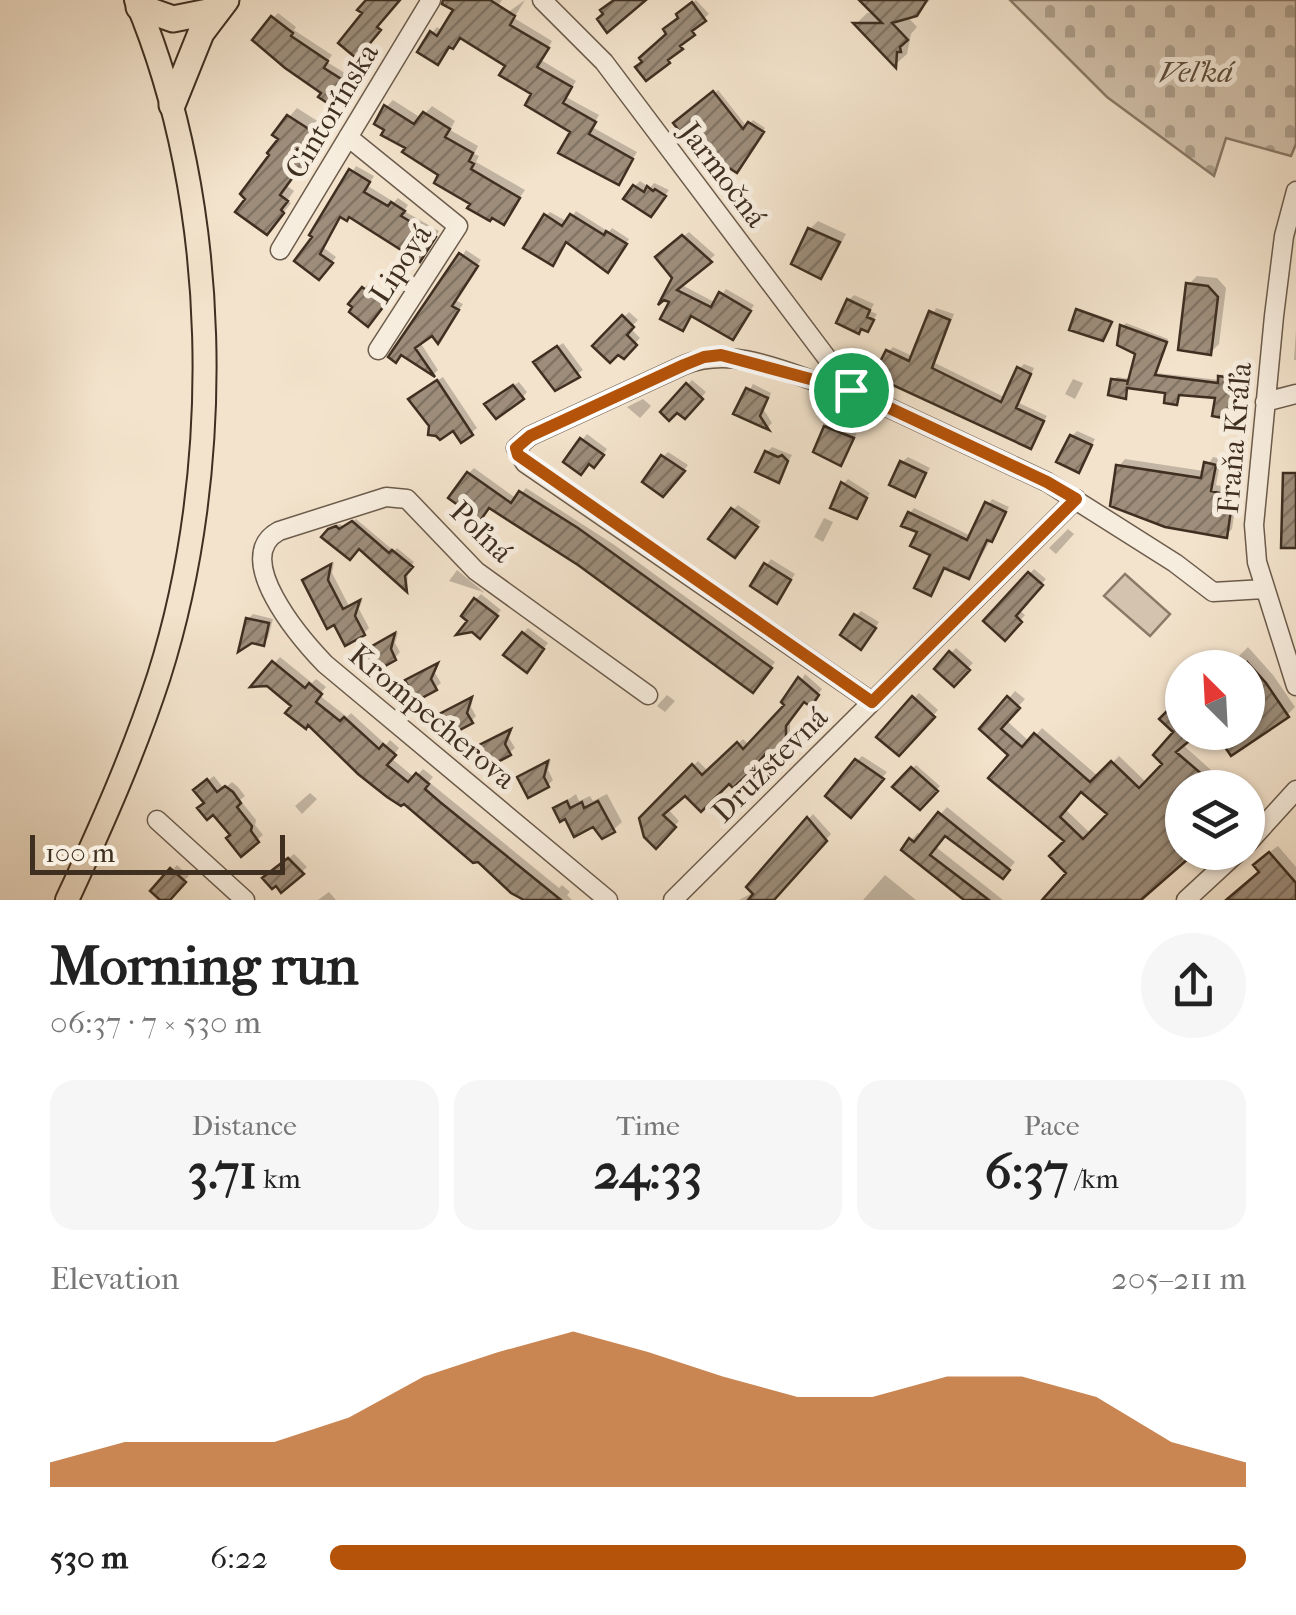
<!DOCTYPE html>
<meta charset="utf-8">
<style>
body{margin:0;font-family:"IM FELL French Canon",serif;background:#f6f6f6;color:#222;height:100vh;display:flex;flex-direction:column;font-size:38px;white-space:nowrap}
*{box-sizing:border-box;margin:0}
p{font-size:32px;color:#767676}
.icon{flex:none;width:55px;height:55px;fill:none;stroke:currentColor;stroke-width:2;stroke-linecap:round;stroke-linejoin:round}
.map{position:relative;height:900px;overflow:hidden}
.drawer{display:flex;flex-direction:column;background:#fff;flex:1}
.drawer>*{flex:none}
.needle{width:65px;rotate:336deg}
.controls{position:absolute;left:1165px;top:650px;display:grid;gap:20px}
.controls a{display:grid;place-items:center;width:100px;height:100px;border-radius:50%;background:#fff;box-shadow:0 2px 8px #0004;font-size:50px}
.scale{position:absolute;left:30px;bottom:25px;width:255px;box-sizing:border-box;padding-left:10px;border:5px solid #3f2f21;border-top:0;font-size:28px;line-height:35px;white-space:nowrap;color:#3f2f21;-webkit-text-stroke:8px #f7edde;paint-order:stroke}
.pin{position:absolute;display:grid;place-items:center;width:85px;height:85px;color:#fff;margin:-42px;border:5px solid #fff;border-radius:50%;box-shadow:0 2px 10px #0007}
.round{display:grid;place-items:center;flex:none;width:105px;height:105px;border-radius:52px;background:#f6f6f6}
.head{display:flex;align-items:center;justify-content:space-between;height:170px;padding:0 50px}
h1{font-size:55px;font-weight:700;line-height:75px}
.figures{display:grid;grid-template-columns:repeat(3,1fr);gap:15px;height:170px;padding:10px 50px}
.figures div{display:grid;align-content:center;border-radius:25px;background:#f6f6f6;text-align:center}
.figures b{font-size:50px;font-weight:700}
.figures small{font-size:28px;font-weight:400}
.figures p{font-size:28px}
.chart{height:280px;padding:20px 50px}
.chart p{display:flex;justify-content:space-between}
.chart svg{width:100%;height:180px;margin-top:10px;fill:#b45309;opacity:.7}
ul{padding:0 50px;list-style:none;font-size:32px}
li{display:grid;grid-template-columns:160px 120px 1fr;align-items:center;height:75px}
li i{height:25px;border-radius:12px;background:#b45309}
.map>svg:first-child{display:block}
.cemetery{fill:url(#cemetery-stones);stroke:#8a7a68;stroke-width:2.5}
.green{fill:#d4c4af;stroke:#8a7a68;stroke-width:2.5}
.shadow{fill:#0003;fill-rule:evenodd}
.building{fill:url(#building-hatch);stroke:#3f2f21;stroke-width:2.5;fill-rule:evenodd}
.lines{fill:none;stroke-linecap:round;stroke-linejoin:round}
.minor-casing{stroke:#6c5c4c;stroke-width:21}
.major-casing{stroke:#3f2f21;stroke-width:26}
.highway-casing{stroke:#3f2f21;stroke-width:29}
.minor{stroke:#f7edde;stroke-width:18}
.major{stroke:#f3e3cc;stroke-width:22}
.highway{stroke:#f3e3cc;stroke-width:25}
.route-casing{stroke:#fff;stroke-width:20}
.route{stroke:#b45309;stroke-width:12}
.labels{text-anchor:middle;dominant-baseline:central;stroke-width:10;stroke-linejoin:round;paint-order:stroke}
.park-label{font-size:30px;font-style:italic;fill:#5d4d3d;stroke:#f7edde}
.street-label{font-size:30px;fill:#3f2f21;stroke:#f7edde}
</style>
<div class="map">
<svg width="1296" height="900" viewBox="0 0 1296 900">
<defs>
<pattern id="cemetery-stones" width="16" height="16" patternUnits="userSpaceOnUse" patternTransform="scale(2.5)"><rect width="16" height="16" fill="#d4c4af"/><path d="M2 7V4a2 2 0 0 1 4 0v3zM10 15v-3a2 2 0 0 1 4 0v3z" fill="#ada08e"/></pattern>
<pattern id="building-hatch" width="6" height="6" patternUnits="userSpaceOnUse" patternTransform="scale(2.5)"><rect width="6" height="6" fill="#9d8d7a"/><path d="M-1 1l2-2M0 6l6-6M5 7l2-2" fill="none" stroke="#817464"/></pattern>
</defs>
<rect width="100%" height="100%" fill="#f3e3cc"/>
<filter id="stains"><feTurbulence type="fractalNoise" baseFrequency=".002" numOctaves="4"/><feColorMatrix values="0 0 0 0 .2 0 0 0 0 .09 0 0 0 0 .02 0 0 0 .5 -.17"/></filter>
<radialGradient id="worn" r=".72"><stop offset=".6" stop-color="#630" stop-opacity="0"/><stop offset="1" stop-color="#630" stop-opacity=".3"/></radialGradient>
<!-- cemetery -->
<path class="cemetery" d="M1010,0H1296V144L1291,156L1226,138L1214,176L1107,97Z"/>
<!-- green -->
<path class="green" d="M1125,574L1170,614L1150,636L1104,596Z"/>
<!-- shadow -->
<path class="shadow" d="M455,0H502L481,32L525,0L514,18L552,41L541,60L576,81L566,97L599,115L592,127L637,152L618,182L508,65L461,36L452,46L432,33L437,27L443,31L456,9Z
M696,0L709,14L696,25L698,28L684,40L686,42L646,77L644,61L655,44L668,33L684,9Z
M863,0H930L916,14L907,16L917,27L911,34L907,54L896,64L857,23L867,13H875Z
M278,13L296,27L294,30L332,55L327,62L361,83L347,105L325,92L273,18Z
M718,90L747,127L753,120L765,128L740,167L676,124Z
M393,100L421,118L432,106L455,121L450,130L478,146L474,154L479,156L476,162L525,190L504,221L473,203L408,148L386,107Z
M297,108L319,122L316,125L326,132L320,141L323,144L287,186L294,191L287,201L291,203L275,224L281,139L289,117Z
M356,166L374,176L368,186L394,202L398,198L408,205L404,211L439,231L425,254L350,214L341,215L324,248L336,257L324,272L316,236Z
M640,181L650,188L654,183L669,190L656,209L635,186Z
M576,211L609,232L612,228L629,239L612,265L567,239L553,263L546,216L550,212L568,222Z
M818,221L846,234L829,267L820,276L810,229Z
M689,232L715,255L680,284L716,303L726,289L754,305L733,337L692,314L683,328L672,301L675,278L663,253Z
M466,250L481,260L455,300L463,304L439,341L433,333L420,342L438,370L434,374L402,352Z
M1197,276L1217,278L1226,288L1219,344L1211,352L1189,284Z
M369,283L390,296L372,318L352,303Z
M854,295L874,304L870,311L877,314L867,329L849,300Z
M936,308L954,314L935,363L1006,398L1019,369L1024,364L1034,368L1019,403L1047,416L1030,446L888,352L893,347L914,357Z
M1080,309L1112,320L1105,336L1078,311Z
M629,312L638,320L630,328L640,338L623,356L595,346Z
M1126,323L1168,339L1156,373L1220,380L1223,374L1236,375L1230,413L1227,416L1218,396L1181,393L1176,403L1168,390L1129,386L1125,396L1113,380L1117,377L1131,379L1137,352L1123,326Z
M1296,330V360H1294Z
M563,343L583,370L556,388L541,357Z
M443,377L477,428L462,440L454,428L416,394Z
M1073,379L1083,383L1075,399L1065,394Z
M692,380L706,392L685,416L677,410L663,412Z
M519,382L527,392L522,398L492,400Z
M753,384L771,393L764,410L772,423L768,427L737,413Z
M643,399L651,406L640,418L627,407Z
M831,422L857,433L840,463L826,427Z
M1077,431L1095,439L1079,470L1072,436Z
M587,434L607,449L599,460L567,459Z
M772,447L792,455L778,480L767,452Z
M668,452L688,465L675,483L663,457Z
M908,457L930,468L914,494L902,462Z
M1213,457L1221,459L1216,485L1238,490L1232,529L1226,535L1119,466L1125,459L1204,471Z
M474,468L517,499L526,488L613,544L775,662L758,685L469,473Z
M848,479L870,493L856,516L843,484Z
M992,499L1009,507L973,571L968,576L946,566L931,593L933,554L910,513L914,508L971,536Z
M738,505L761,521L740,550L733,510Z
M824,518L833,522L823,542L814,537Z
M356,519L394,551L397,548L414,562L408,570L407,589L360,546L324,537L334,526L340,524L344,527Z
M1068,529L1074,534L1056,554L1049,548Z
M771,559L795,574L781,595L753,585Z
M334,562L332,573L349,606L363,598L359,609L369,628L364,633L305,580Z
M1034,569L1046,579L1019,610L1025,615L1005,638L987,621Z
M457,570L484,592L481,594L501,610L485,630L464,615L476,599L483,592L449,581Z
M861,611L879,622L866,641L856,616Z
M253,614L273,619L268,638L263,643L251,641L248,619Z
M528,628L548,643L531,665L523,633Z
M398,632L395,643L400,652L395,658L368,650Z
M1248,647L1273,675L1295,707L1287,715L1248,732V698L1257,692L1248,682V668H1234L1231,664Z
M956,648L973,663L953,683L951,653Z
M280,657L312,683L316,679L326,687L319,695L347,717L351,713L386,745L390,740L399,748L391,758L415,778L423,769L433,777L429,782L559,888L562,885L570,892L567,895L572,900H528L268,684H256Z
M439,662L435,673L441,683L435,688L408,680Z
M805,674L822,689L815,699H805L790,719V732L794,736L777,754L769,747L729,780L685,792L667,808L679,821L661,841L646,836L674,785L698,761L709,772L743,739L749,745L788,704Z
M1015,691L1025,699L1006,720L1030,742L1042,728L1099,777L1119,756L1147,783L1165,764L1176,732L1163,719L1182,702V744L1231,788H1182V852L1138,900H1046L1069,872L1068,841L1011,754L983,729ZM1081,789L1111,814L1091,834L1065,809Z
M919,693L938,710L899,752L879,736Z
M474,695L471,707L476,716L471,721L444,714Z
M667,695L675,701L665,712L657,706Z
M513,727L509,738L515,748L509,753L482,746Z
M862,756L887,772L851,815L857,761Z
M551,759L548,770L553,780L548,785L520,777Z
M916,765L940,786L920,807L896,787Z
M214,776L224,789L232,782L238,787L245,796L240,800L256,820L255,825L263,835L241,853L233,835L206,802L202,785Z
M310,793L317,799L302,814L295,806Z
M576,794L579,801L590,796L593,801L607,794L622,822L613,830L566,816L556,808Z
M947,807L1015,862L1003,876L945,834L936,847L1003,900H967L911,840L918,833L922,836Z
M813,814L831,834L772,900H739L754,892L749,887Z
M1278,846L1296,867V900H1226L1262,871L1263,857Z
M294,854L307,867L282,889L271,873Z
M177,865L189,876L164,900L153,891Z
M885,875L916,900H863Z
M329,892L336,900H318Z"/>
<!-- building -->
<path class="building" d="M366,0H400L377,27L381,30L357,59L338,43L362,13L357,10Z
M443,0H490L515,16L510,25L549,48L537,67L572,87L563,103L596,122L589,134L633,159L619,185L558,153L570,132L525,105L531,94L499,75L505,66L460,38L453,49L449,47L438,65L417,52L430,31L437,36L453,10L442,4Z
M614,0H646L607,33L597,19L603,14L600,10Z
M859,0H927L917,16L892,23L908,40L900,47L901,52H897L896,68L853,23H882Z
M692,2L706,21L692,31L695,35L680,46L683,49L668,60L670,63L646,81L635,67L642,62L639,58L666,34L663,29L678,18L676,14Z
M271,16L293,33L291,36L328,61L324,68L357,89L343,113L318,97L321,93L285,68L252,40Z
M713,91L743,129L748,122L764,132L737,173L704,152L699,156L673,123Z
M384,105L414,124L423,112L450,129L445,137L473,153L469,161L474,164L471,169L520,198L504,225L492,218L490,221L467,208L470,204L434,183L438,175L402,152L405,148L381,135L384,130L374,124Z
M287,115L312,131L310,134L320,141L313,151L316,153L299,176L296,173L280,195L288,201L281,210L284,213L267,235L235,212L245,199L240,194L269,155L267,153L278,139L272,135Z
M349,169L370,182L364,192L388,206L391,202L405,211L401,216L436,237L420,262L349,217L347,221L340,217L320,254L333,263L319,280L294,261L312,237L309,235Z
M633,185L644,192L647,186L653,191L655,189L666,196L651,217L623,199Z
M544,214L562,226L570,214L604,235L606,231L627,244L608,273L566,242L553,266L523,248Z
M808,228L840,242L821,279L791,264Z
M682,235L712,262L677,290L711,307L719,292L751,311L733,340L691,316L683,331L660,319L669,302L664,300L658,305L672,278L655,257Z
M459,253L478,266L452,306L459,310L438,344L432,336L415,348L435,377L401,355L396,363L388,357Z
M1186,283L1208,286L1218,297L1211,355L1178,350Z
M362,287L366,290L368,287L387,302L368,327L349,312L352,307L348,304Z
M847,299L870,310L867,317L874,320L868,332L861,329L859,334L836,323Z
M1076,309L1112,322L1103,341L1069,330Z
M929,311L950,320L932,368L1001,402L1017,367L1031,374L1016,408L1044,421L1031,449L873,376L886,350L909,361Z
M622,315L634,327L627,335L637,345L624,359L618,355L610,363L592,346Z
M1120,325L1167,342L1155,375L1218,383V376L1234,378L1228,419L1212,416L1215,398L1179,395L1177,405L1164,403L1165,393L1127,388L1126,399L1108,395L1111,379L1128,381L1127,385L1135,354L1117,345Z
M557,346L580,377L555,391L533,362Z
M437,380L473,435L461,443L453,431L440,440L436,436L428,435L429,426L408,399Z
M686,383L703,399L685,419L677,413L669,421L660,412Z
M513,385L524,399L496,419L484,404Z
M746,388L768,398L760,416L769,430L733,414Z
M824,426L854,438L841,466L813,452Z
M1070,435L1092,445L1079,473L1056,462Z
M580,438L604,455L594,468L589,464L581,475L563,462Z
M765,451L778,457L782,455L788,461L779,483L755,472Z
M661,455L685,471L663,497L642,482Z
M900,461L926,473L915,497L889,485Z
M1204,462L1216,465L1211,491L1233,496L1227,538L1165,527L1110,506L1116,465L1201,478Z
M467,472L511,503L519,491L578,528L772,668L753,693L578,565L489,508L480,521L448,498Z
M1283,473H1296V548H1281Z
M841,482L867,498L857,519L830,508Z
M985,502L1006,512L992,542L987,540L969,579L944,568L931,596L914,588L930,555L910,546L917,532L901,526L908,512L967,540Z
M731,508L758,527L735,558L708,539Z
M352,521L389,553L392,550L413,567L405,576L407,592L359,549L350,560L321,537L328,529L336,526L339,529Z
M764,563L791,580L777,604L750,586Z
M331,564L328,580L343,609L360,600L355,616L365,635L345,646L334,625L327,629L302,580Z
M1028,572L1043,585L1016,616L1022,622L1005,641L983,621Z
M474,598L498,616L480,639L472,632L456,635L467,621L461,616Z
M854,614L876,628L861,650L840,635Z
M246,618L269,623L264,646L252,643L238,652Z
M522,632L544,649L527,673L503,655Z
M395,633L391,649L396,660L376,671L365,650Z
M949,651L970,670L954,687L934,669Z
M272,661L305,688L309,683L322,694L316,702L340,721L344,717L379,749L383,744L396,755L387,765L408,782L416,773L429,784L425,789L440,802L561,900H524L511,893L478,862L473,863L404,804L401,806L387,797L358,774L308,725L306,729L285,713L291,706L267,686L250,687Z
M438,663L431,679L437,690L416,701L405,680Z
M1248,663L1266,683L1289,717L1231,756L1215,732H1248Z
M798,677L819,695L811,707L804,702L786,726V737L791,743L778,757L769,750L747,775L733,788L729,784L701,812L685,796L663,815L676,827L656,849L644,837L639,818L692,764L702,775L737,742L743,749L784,705L781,702Z
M912,696L935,717L899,756L876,737Z
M1007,696L1020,708L1001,729L1022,747L1034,733L1090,782L1111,761L1139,788L1162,764L1153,755L1173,732L1159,719L1172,706L1182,715V732H1200L1176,752L1218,788H1182V852H1196L1141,900H1042L1066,873L1049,856L1064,841L988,778L1008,755L979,729ZM1081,792L1107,814L1083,839L1060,817Z
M472,697L467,713L473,723L452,734L441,713Z
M511,729L505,744L511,755L490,766L479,745Z
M855,759L884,779L851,818L825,796Z
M548,761L544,777L549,787L528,798L517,777Z
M911,767L938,791L920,810L892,787Z
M207,779L217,792L225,786L233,792L241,803L237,807L252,826L251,831L259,842L241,857L226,838L230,835L213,815L207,820L197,808L204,803L193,790Z
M567,801L570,808L582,802L584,808L598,801L615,832L602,839L593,827L574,837L565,819L560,822L553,808Z
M938,812L1010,870L1003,879L945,836L930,855L989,900H964L901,850L909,838L914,842Z
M807,817L827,841L774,900H748L753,894L746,887Z
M1269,852L1296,883V900H1226L1259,872L1253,865Z
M288,858L304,874L281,893L276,886L272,889L262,878Z
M170,868L186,882L170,900H160L150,891Z"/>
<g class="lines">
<defs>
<path id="minor" d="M542,0L604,62L851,390
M348,137L458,226L378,350
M1296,191L1284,236L1274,316L1254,525L1257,562L1296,686
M280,250L431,0
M1265,402L1296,394
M872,702L525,463L516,448L530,436L684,365C735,345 788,373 837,389L851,390L1047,482L1175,563L1213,592L1264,589
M157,820L245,900
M1248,843L1296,790
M608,900L325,664C301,639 230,557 279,531L386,497L407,499L476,571L648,695
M673,900L1076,499
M1186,900L1238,852"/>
<path id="major" d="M67,900C101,827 134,753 159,676C225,468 221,202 136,0"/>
<path id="highway" d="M139,7L173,19L218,10
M172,105L201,33L226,0"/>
</defs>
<!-- minor casing -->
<use href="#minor" class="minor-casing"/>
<!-- major casing -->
<use href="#major" class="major-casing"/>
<!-- highway casing -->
<use href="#highway" class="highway-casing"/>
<!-- minor -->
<use href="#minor" class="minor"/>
<!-- major -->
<use href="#major" class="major"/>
<!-- highway -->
<use href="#highway" class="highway"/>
</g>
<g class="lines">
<defs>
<path id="route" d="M721,355L851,390L1047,482L1076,499L872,702L518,455L516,448L530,436L684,365L704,357Z"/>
</defs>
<!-- route casing -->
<use href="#route" class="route-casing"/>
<!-- route -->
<use href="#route" class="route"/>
</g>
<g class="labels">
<!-- park labels -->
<g class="park-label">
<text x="1196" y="72">Veľká</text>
</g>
<!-- street labels -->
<g class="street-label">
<text transform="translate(332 111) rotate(-59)">Cintorínska</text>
<text transform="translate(723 175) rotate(53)">Jarmočná</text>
<text transform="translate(401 264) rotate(-57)">Lipová</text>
<text transform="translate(1235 438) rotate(-85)">Fraňa Kráľa</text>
<text transform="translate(481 532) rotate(44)">Poľná</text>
<text transform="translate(432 717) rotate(40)">Krompecherova</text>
<text transform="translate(770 765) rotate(-45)">Družstevná</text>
</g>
</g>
<rect width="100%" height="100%" filter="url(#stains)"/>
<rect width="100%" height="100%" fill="url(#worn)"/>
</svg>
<div class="controls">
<a><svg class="needle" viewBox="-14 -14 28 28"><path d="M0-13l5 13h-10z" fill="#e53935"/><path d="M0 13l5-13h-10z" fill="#767676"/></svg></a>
<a><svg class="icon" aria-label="layers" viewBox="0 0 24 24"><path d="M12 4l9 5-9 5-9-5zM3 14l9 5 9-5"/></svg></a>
</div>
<div class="scale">100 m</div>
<div class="pin" style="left:851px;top:390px;background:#1e9e55"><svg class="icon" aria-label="arrive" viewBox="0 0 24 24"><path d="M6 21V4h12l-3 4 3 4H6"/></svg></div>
</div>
<section class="drawer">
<div class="head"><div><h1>Morning run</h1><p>06:37 · 7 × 530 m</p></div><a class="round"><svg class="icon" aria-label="share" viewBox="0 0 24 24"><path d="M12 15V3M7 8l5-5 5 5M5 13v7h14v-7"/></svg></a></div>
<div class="figures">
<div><p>Distance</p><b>3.71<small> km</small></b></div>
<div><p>Time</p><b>24:33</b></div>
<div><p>Pace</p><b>6:37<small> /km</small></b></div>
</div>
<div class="chart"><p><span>Elevation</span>205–211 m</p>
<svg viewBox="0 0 160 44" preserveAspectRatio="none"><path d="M0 44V38L10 33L20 33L30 33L40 27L50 17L60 11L70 6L80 11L90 17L100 22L110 22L120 17L130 17L140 22L150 33L160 38V44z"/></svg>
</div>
<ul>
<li><b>530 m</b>6:22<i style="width:100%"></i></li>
</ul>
</section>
